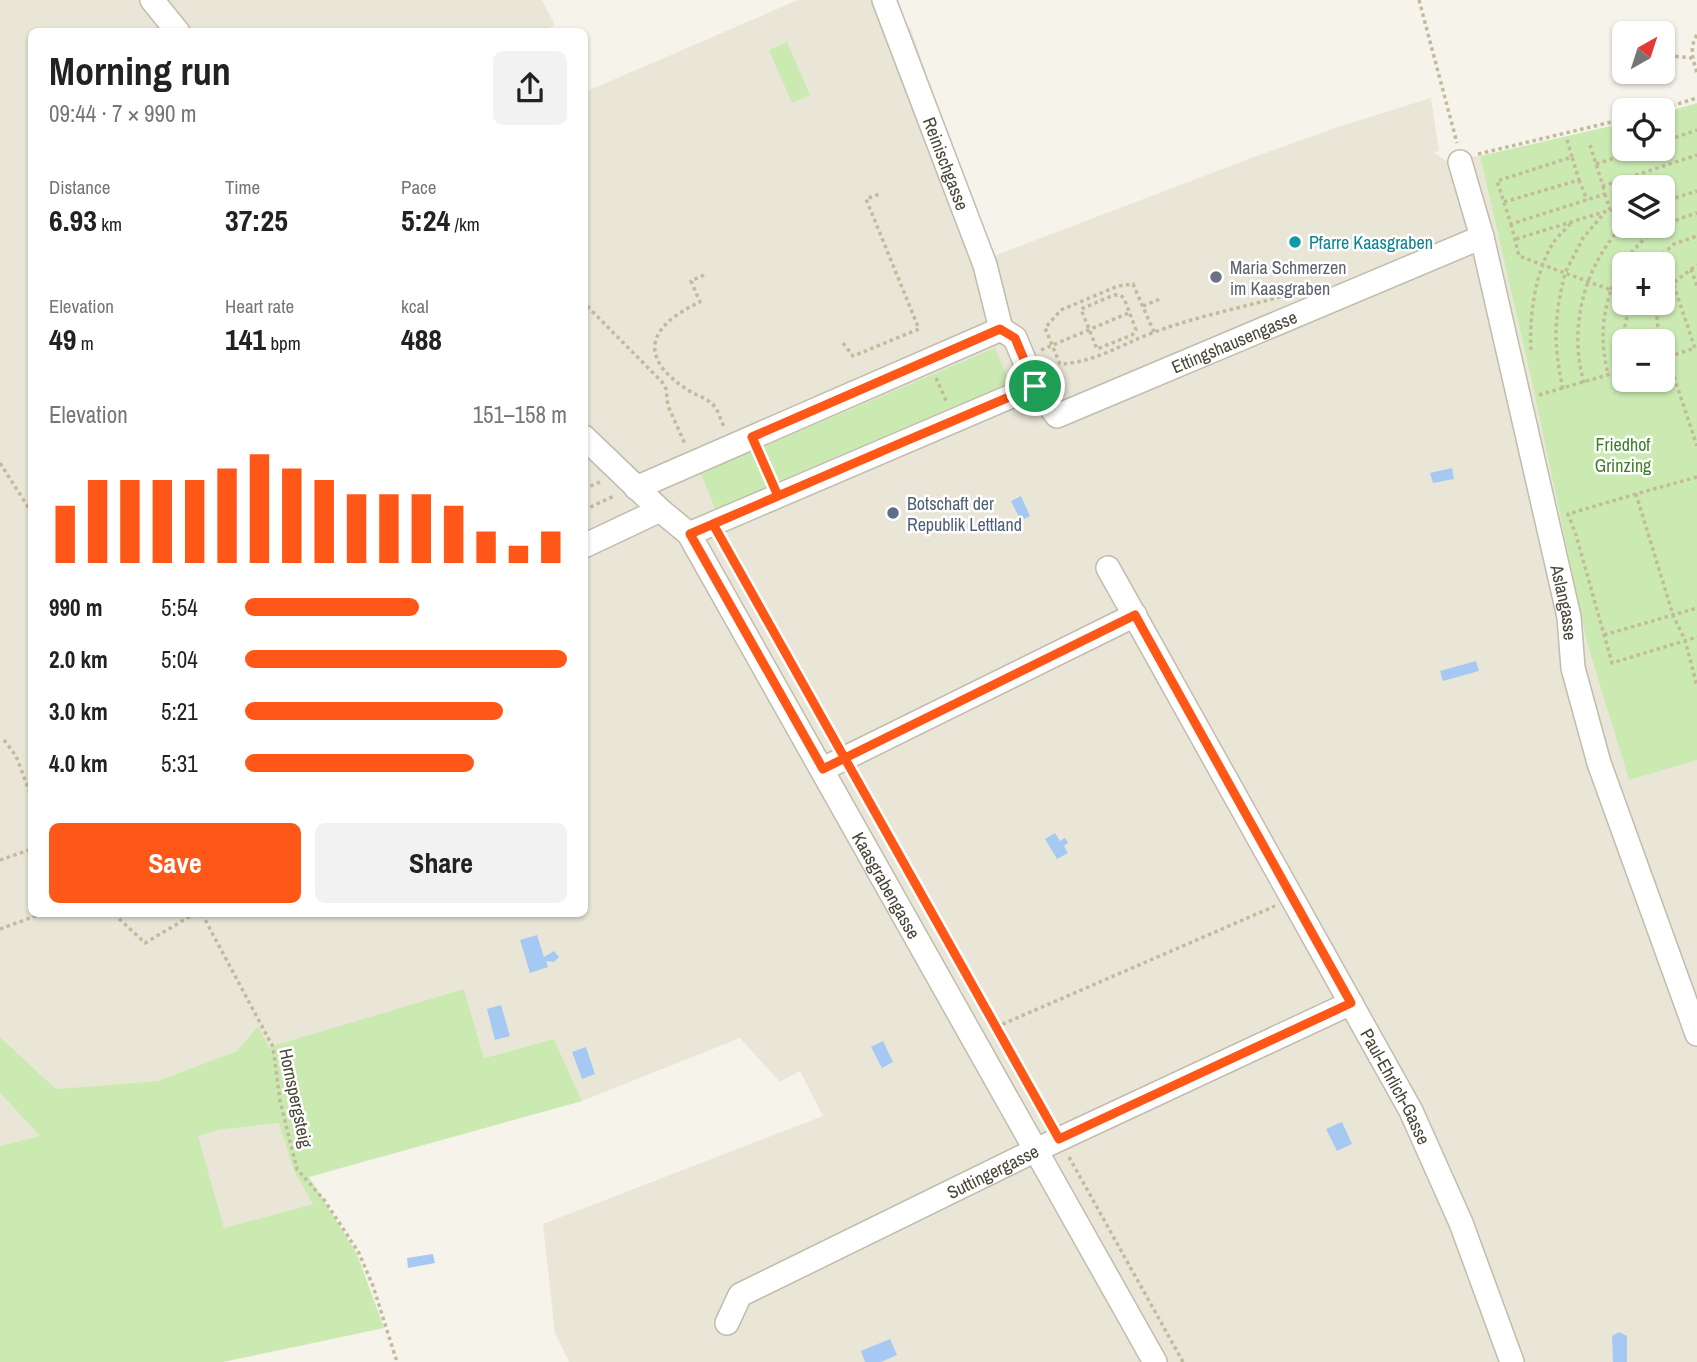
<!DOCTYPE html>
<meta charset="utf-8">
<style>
body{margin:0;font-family:"Archivo Narrow",sans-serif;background:#f2f2f2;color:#222;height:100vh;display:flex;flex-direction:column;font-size:26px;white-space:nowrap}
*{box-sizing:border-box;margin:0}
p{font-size:23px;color:#767676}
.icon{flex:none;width:38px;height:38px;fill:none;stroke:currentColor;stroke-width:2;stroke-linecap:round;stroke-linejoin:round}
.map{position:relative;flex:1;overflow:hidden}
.panel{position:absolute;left:28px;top:28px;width:560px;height:889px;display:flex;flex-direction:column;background:#fff;border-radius:10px;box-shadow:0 2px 5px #0004}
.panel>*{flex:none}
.needle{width:46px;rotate:39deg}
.controls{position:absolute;left:1612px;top:21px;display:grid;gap:14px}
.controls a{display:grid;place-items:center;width:63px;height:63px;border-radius:10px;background:#fff;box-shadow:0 2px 5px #0004;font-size:35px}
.pin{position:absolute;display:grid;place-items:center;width:60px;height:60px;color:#fff;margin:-30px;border:4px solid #fff;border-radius:50%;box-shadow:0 2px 7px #0007}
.round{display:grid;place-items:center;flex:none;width:74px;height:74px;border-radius:10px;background:#f2f2f2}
.summary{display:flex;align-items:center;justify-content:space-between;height:119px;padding:0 21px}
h1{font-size:38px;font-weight:700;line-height:52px}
.metrics{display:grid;grid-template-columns:repeat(3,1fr);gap:10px;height:119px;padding:7px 21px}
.metrics div{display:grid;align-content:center}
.metrics b{font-size:30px;font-weight:700}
.metrics small{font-size:19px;font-weight:400}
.metrics p{font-size:19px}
.chart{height:196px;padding:14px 21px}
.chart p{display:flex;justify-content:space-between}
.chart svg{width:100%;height:126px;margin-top:7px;stroke:#ff5717;stroke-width:6}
.primary-button{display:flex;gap:14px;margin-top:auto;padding:14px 21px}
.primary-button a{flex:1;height:80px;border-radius:10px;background:#ff5717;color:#fff;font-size:28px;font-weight:700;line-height:80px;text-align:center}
.primary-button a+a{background:#f2f2f2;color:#222}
ul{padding:0 21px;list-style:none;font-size:23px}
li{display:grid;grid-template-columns:112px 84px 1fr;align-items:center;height:52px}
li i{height:18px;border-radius:9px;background:#ff5717}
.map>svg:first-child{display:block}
.residential{fill:#e9e6d8}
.green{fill:#caeab2;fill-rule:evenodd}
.water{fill:#a5c9f3}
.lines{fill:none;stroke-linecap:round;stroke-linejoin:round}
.minor-casing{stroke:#c1bcac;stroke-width:26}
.path{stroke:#c3ba9c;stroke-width:3.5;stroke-dasharray:3.5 3.5;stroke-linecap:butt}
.minor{stroke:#fff;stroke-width:23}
.route-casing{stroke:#fff;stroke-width:14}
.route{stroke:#ff5717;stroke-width:9}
.culture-dot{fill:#0f9aa8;stroke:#fff;stroke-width:2.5}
.worship-dot{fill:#6b7280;stroke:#fff;stroke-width:2.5}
.service-dot{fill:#5c6f8a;stroke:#fff;stroke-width:2.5}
.labels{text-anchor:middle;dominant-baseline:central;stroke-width:5;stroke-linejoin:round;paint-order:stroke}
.street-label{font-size:18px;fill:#494537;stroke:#fff}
.culture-label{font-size:18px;fill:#0d838f;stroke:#fff;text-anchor:start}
.worship-label{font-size:18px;fill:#5b616d;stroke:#fff;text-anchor:start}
.park-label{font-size:18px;fill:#3e7e28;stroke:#fff}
.service-label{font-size:18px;fill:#4e5e75;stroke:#fff;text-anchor:start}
</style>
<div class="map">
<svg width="1697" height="1362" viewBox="0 0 1697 1362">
<rect width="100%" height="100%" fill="#f5f3ea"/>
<!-- residential -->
<path class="residential" d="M0,0H542L555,25L541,32H32V914H584L585,92L798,0H884L911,29L940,115L994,256L1254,157L1341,126L1431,98L1439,151L1434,152L1444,160L1480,156L1533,387L1587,643L1629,779L1697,760V1362H569L555,1333L543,1224L823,1116L800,1071L780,1082L740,1038L582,1101L554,1039L484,1058L464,990L270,1049L257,1027L237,1051L158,1081L56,1089L0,1037Z
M0,1093L41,1137L0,1146Z
M280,1123L294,1171L313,1204L224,1228L197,1136L218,1130Z"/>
<!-- green -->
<path class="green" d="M787,42L810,95L792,103L769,50Z
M1697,103V760L1629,780L1587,643L1533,387L1480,156L1624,123V149H1662L1663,113ZM1662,187V226H1624V187ZM1662,264V303H1624V264ZM1662,341V380H1624V341Z
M995,348L1010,383L715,509L701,473Z
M464,989L484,1058L554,1039L582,1101L309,1177L357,1254L384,1328L223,1362H0V1146L40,1136L0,1093V1037L56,1089L158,1081L237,1051L258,1026L270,1049L276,1045ZM279,1123L294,1171L313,1204L224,1228L198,1136L218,1130Z"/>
<!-- water -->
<path class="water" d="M1452,468L1454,479L1433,483L1430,473Z
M1021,496L1030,516L1021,521L1011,501Z
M1476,661L1479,671L1443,681L1440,671Z
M1055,833L1060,841L1065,838L1068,843L1064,846L1068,853L1057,859L1045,839Z
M537,935L544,957L554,951L559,957L554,962L546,961L548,967L530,973L520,940Z
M501,1005L510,1036L495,1040L487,1009Z
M883,1041L893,1062L882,1068L871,1047Z
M586,1047L595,1074L582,1079L572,1052Z
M1342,1122L1352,1144L1337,1151L1326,1129Z
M433,1254L435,1263L408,1268L407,1258Z
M1619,1332L1627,1336V1362H1613L1612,1336Z
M890,1339L897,1355L881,1362H865L861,1351Z"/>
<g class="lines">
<defs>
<g id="minor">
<path d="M152,0L178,32"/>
<path id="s1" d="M884,0L985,265L1001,329"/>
<path id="s2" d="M1460,162L1482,237L1569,617L1573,668L1599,763L1697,1034"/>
<path id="s3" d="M1001,329L1015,338L1035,386L1057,416L1482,237"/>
<path id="s4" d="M584,437L660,510L689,534L1155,1362"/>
<path d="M636,488L1001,329"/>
<path d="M689,534L1035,386"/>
<path d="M584,546L660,510"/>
<path id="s5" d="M1108,568L1411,1111L1461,1223L1512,1362"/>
<path d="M823,769L1135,615"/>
<path id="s6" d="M727,1323L740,1295L1036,1150L1351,1003"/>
</g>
</defs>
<!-- minor casing -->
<use href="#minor" class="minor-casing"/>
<!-- path -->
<path class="path" d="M1419,0L1457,143
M1697,35C1689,47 1693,60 1697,73
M1662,60L1672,56L1692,58
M1658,110L1697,98
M1567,140L1572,157L1497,181L1511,224L1605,194L1603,186
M1662,142L1697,130
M1590,145L1603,186L1697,155
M1478,154L1624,119
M1596,164L1642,149
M1579,180L1587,200
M1605,194L1610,210
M1504,202L1579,180L1572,157
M1662,202L1697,191
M1511,224L1519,256L1565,273L1583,238L1605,212
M1516,239L1610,210L1624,211
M1652,264L1674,244L1697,236
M1691,269L1697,286
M704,275L691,281L700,302C650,325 635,356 688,390C697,396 708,398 715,407C719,413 721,420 724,427
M1114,295H1120L1124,298L1136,330L1132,335L1097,349L1081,309Z
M1624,295L1611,290C1630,245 1650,227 1697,213
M1662,299L1673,283L1697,265
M584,300L589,308L662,382L666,389L668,406L685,444
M1645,303L1659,308
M1661,303L1657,318L1658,329L1697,446
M1143,306L1160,299
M1154,332L1133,284L1118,286L1061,310L1045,328L1060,364C1096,362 1120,345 1152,333C1194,317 1240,308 1283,296
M1626,341L1625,326L1630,303
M843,343L853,356L919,329L866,199L882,193
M1041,350L1131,312
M1531,350C1529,316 1535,273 1553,243C1558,236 1566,229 1572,222
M1662,359L1695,348L1673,283
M936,378L947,403
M1584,383C1568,327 1584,266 1624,224
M1563,389C1553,343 1554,319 1565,273L1611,290C1601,321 1601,343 1608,375
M1539,395L1624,370
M760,455L770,477
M0,463L32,513
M1697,477L1636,494L1673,615L1685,640L1697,686
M584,489L602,481
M1636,494L1568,514L1576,535L1612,663L1697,637
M584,510L614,496
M723,541L836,741
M1604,635L1697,608
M4,740L16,756L32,798
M855,776L1050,1123
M0,860L32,849
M114,914L145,943L194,914
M202,914L273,1047L280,1101L297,1169L325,1201L359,1253L373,1286L397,1362
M0,929L41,914
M996,1027L1275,906
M1069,1157L1183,1362"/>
<!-- minor -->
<use href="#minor" class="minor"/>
</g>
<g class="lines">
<defs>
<path id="route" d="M1035,386L1015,338L1000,329L752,437L778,496L713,524L718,533C832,735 945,937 1059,1139L1351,1003L1135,615L845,758L823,769L690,534C804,484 920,435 1035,386"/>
</defs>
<!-- route casing -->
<use href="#route" class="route-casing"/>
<!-- route -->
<use href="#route" class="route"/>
</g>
<!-- markers -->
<circle class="culture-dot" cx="1295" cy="242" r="7"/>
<circle class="worship-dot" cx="1216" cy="277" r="7"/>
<circle class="service-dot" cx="893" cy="513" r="7"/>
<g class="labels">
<!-- street labels -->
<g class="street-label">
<text stroke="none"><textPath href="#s1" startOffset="175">Reinischgasse</textPath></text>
<text stroke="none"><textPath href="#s3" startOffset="298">Ettingshausengasse</textPath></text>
<text stroke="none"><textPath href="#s2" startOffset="453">Aslangasse</textPath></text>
<text stroke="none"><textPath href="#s4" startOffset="546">Kaasgrabengasse</textPath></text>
<text stroke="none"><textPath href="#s5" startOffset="593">Paul-Ehrlich-Gasse</textPath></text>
<text transform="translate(296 1098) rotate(78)">Hornspergsteig</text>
<text stroke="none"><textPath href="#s6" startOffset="312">Suttingergasse</textPath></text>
</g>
<!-- culture labels -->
<g class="culture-label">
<text x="1309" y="242">Pfarre Kaasgraben</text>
</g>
<!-- worship labels -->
<g class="worship-label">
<text x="1230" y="267">Maria Schmerzen<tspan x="1230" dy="21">im Kaasgraben</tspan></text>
</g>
<!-- park labels -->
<g class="park-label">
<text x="1623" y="444">Friedhof<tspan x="1623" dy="21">Grinzing</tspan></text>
</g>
<!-- service labels -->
<g class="service-label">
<text x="907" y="503">Botschaft der<tspan x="907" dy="21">Republik Lettland</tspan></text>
</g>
</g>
</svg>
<div class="controls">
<a><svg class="needle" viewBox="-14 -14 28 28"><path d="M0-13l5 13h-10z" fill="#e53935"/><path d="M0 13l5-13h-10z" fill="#767676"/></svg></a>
<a><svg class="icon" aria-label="locate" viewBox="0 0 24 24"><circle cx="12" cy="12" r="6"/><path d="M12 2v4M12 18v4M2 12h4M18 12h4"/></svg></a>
<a><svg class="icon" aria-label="layers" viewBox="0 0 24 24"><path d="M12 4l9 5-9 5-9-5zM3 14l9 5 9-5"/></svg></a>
<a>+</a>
<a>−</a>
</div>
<div class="pin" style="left:1035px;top:386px;background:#1e9e55"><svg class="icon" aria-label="arrive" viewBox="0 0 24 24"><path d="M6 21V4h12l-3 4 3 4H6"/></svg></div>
<section class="panel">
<div class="summary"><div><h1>Morning run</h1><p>09:44 · 7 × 990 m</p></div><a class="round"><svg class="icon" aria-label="share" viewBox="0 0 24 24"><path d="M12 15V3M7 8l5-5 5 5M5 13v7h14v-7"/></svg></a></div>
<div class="metrics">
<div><p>Distance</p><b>6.93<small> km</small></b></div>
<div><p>Time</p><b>37:25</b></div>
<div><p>Pace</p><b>5:24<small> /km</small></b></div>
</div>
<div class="metrics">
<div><p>Elevation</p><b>49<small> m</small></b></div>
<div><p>Heart rate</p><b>141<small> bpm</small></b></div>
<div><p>kcal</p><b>488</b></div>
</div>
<div class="chart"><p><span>Elevation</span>151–158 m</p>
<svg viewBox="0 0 160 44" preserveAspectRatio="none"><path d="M5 44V24M15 44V15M25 44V15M35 44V15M45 44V15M55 44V11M65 44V6M75 44V11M85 44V15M95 44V20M105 44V20M115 44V20M125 44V24M135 44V33M145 44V38M155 44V33"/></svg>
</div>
<ul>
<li><b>990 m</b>5:54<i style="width:54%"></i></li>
<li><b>2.0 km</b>5:04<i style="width:100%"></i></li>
<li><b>3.0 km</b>5:21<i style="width:80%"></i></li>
<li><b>4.0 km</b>5:31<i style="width:71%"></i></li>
</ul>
<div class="primary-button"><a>Save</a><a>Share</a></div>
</section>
</div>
